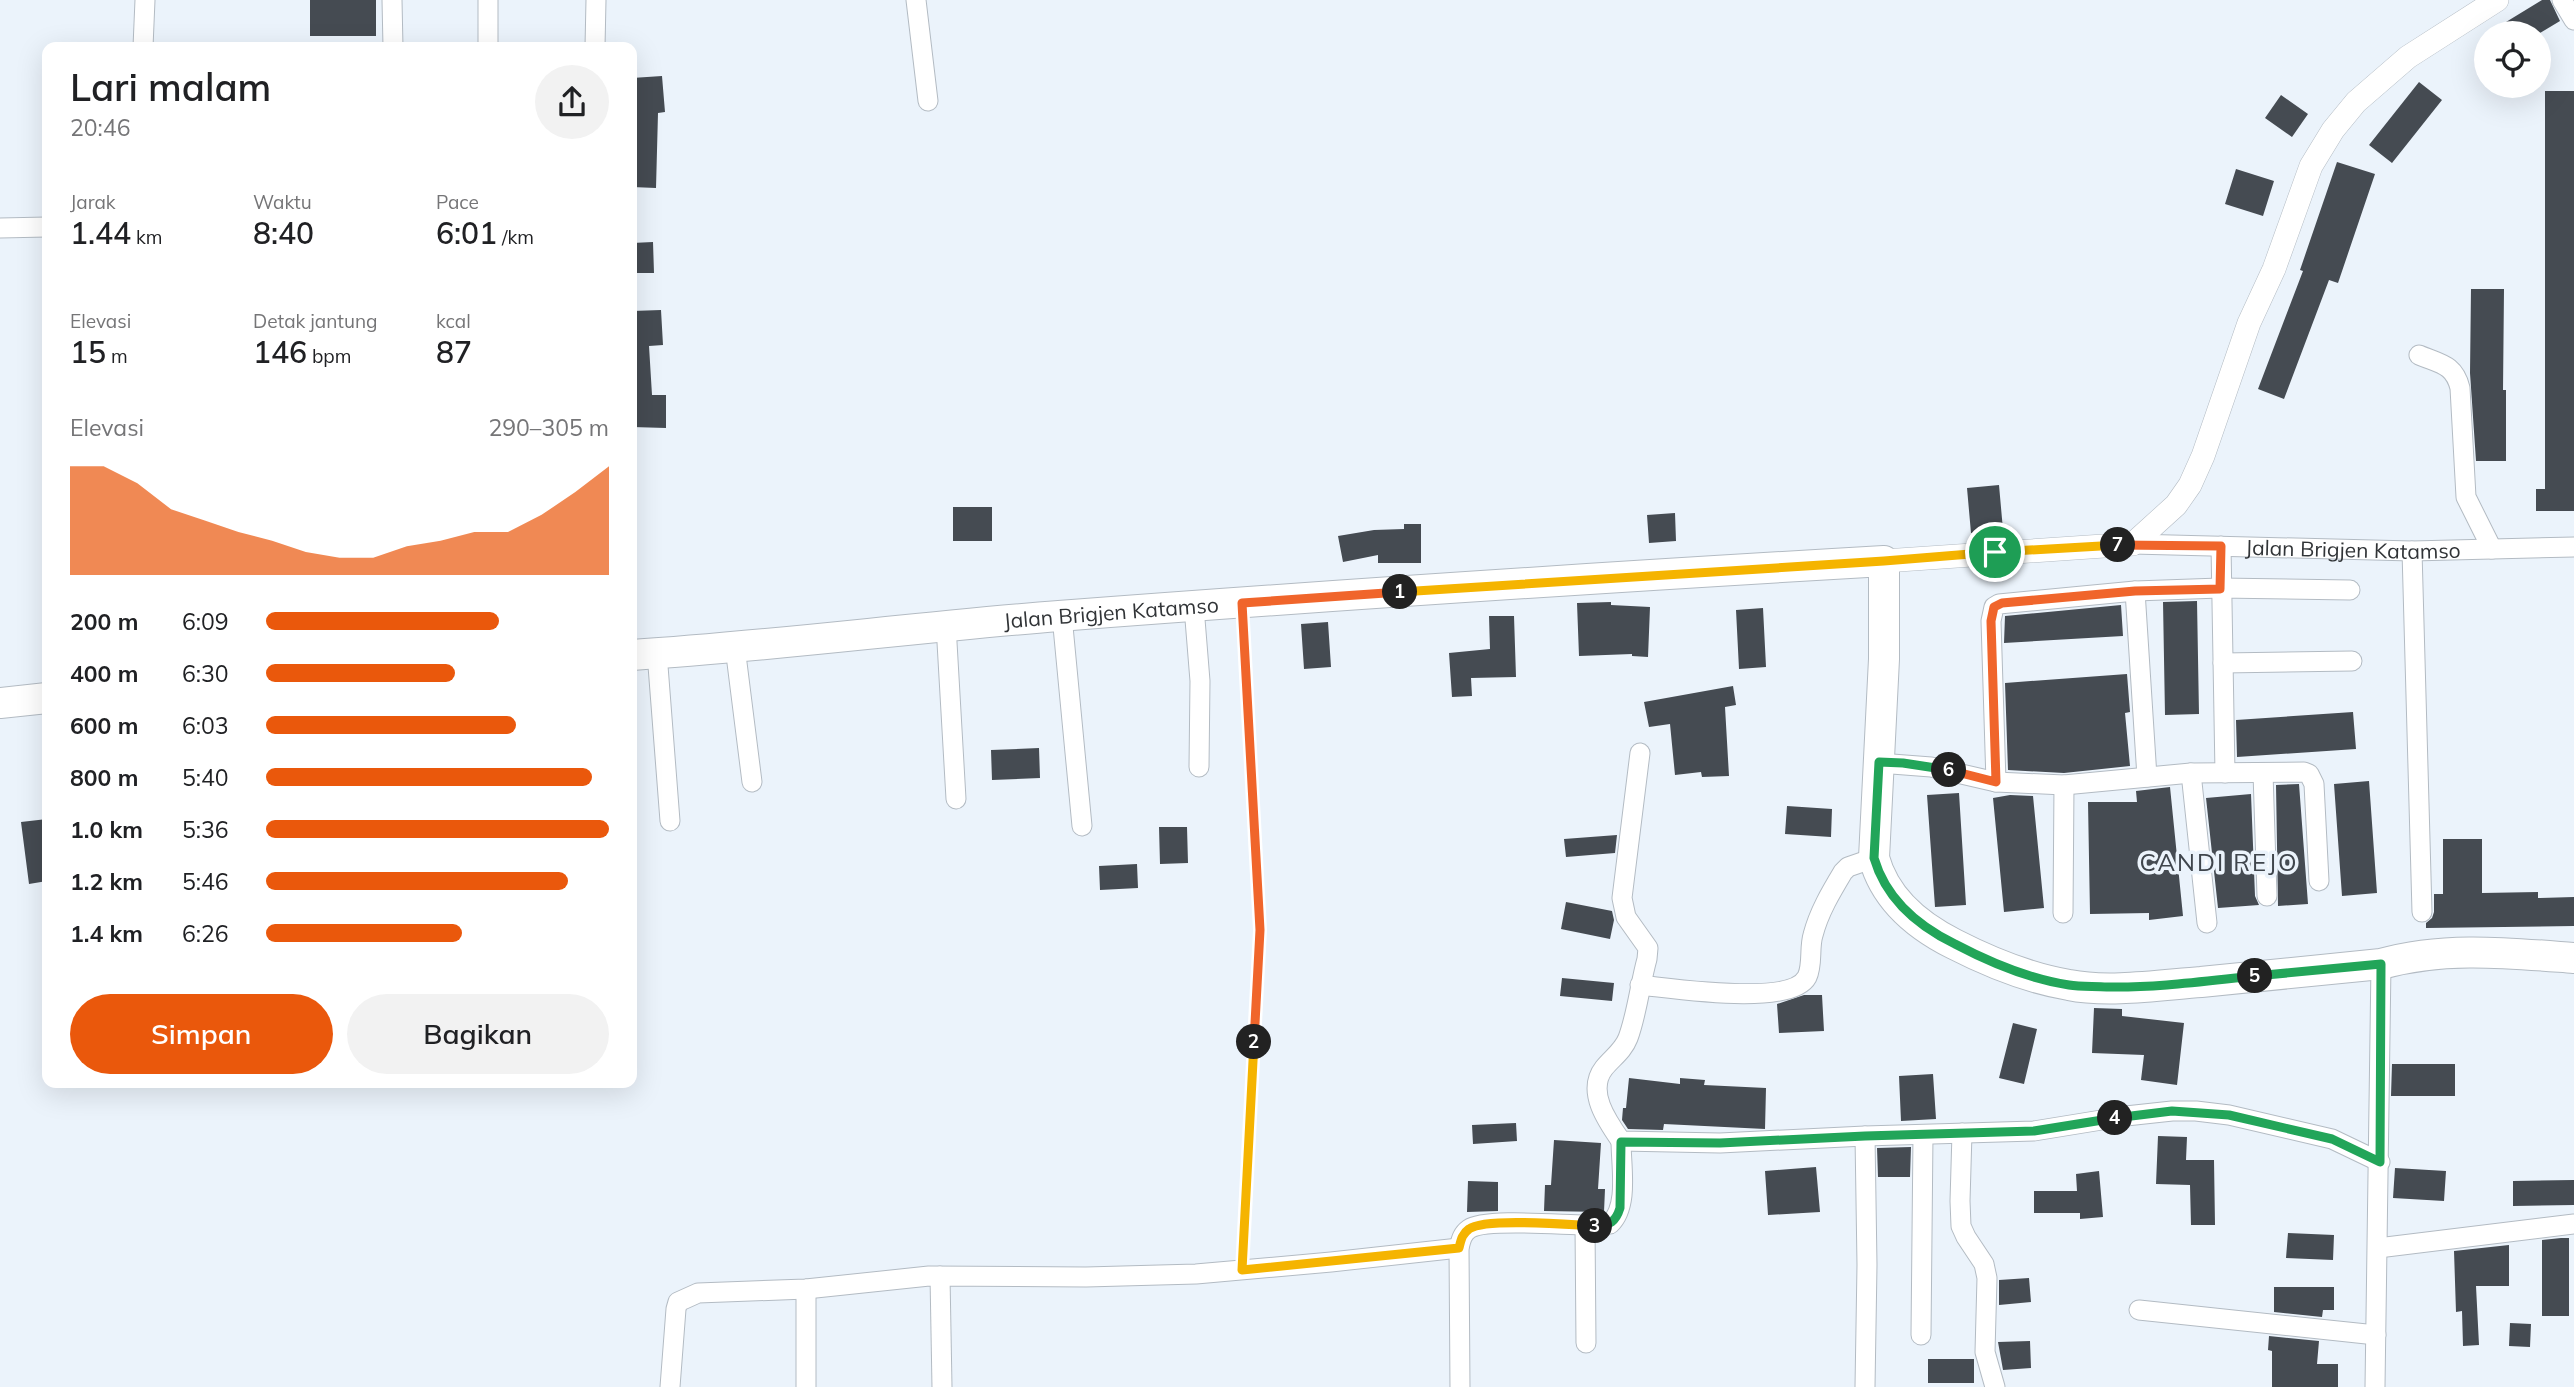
<!DOCTYPE html>
<html lang="id">
<meta charset="utf-8">
<style>
body{margin:0;font-family:Mulish,sans-serif;background:#f2f2f2;color:#202124;height:100vh;display:flex;flex-direction:column;font-size:26px;white-space:nowrap}
*{box-sizing:border-box;margin:0}
p{font-size:23px;color:#757577}
.icon{flex:none;width:38px;height:38px;fill:none;stroke:currentColor;stroke-width:2;stroke-linecap:round;stroke-linejoin:round}
.map{position:relative;flex:1;overflow:hidden}
.details{position:absolute;left:42px;top:42px;width:595px;height:1046px;display:flex;flex-direction:column;background:#fff;border-radius:14px;box-shadow:0 7px 28px #0002}
.details>*{flex:none}
.buttons{position:absolute;left:2474px;top:21px;display:grid;gap:14px}
.buttons a{display:grid;place-items:center;width:77px;height:77px;border-radius:50%;background:#fff;box-shadow:0 7px 28px #0002;font-size:35px}
.pin{position:absolute;display:grid;place-items:center;width:60px;height:60px;color:#fff;margin:-30px;border:4px solid #fff;border-radius:50%;box-shadow:0 2px 7px #0007}
.km{position:absolute;width:35px;height:35px;margin:-18px;border-radius:50%;background:#222;color:#fff;font-size:19px;line-height:35px;text-align:center}
.round{display:grid;place-items:center;flex:none;width:74px;height:74px;border-radius:37px;background:#f2f2f2}
.overview{display:flex;align-items:center;justify-content:space-between;height:119px;padding:0 28px}
h1{font-size:38px;font-weight:600;line-height:52px}
.metrics{display:grid;grid-template-columns:repeat(3,1fr);gap:10px;height:119px;padding:7px 28px}
.metrics div{display:grid;align-content:center}
.metrics b{font-size:30px;font-weight:600}
.metrics small{font-size:19px;font-weight:400}
.metrics p{font-size:19px}
.chart{height:196px;padding:14px 28px}
.chart p{display:flex;justify-content:space-between}
.chart svg{width:100%;height:126px;margin-top:7px;fill:#ea580c;opacity:.7}
.action{display:flex;gap:14px;margin-top:auto;padding:14px 28px}
.action a{flex:1;height:80px;border-radius:42px;background:#ea580c;color:#fff;font-size:28px;font-weight:600;line-height:80px;text-align:center}
.action a+a{background:#f2f2f2;color:#202124}
ul{padding:0 28px;list-style:none;font-size:23px}
li{display:grid;grid-template-columns:112px 84px 1fr;align-items:center;height:52px}
li i{height:18px;border-radius:9px;background:#ea580c}
.map>svg:first-child{display:block}
.building{fill:#454b52}
.lines{fill:none;stroke-linecap:round;stroke-linejoin:round}
.minor-casing{stroke:#b3bbc3;stroke-width:21}
.tertiary-casing{stroke:#b3bbc3;stroke-width:24}
.primary-casing{stroke:#b3bbc3;stroke-width:32}
.path{stroke:#a2a8ae;stroke-width:3.5;stroke-dasharray:3.5 3.5;stroke-linecap:butt}
.minor{stroke:#fff;stroke-width:19}
.tertiary{stroke:#fff;stroke-width:23}
.primary{stroke:#fff;stroke-width:30}
.split-1-casing{stroke:#fff;stroke-width:14}
.split-2-casing{stroke:#fff;stroke-width:14}
.split-3-casing{stroke:#fff;stroke-width:14}
.split-4-casing{stroke:#fff;stroke-width:14}
.split-5-casing{stroke:#fff;stroke-width:14}
.split-6-casing{stroke:#fff;stroke-width:14}
.split-7-casing{stroke:#fff;stroke-width:14}
.split-8-casing{stroke:#fff;stroke-width:14}
.split-1{stroke:#f5b400;stroke-width:9}
.split-2{stroke:#f0652b;stroke-width:9}
.split-3{stroke:#f5b400;stroke-width:9}
.split-4{stroke:#22a559;stroke-width:9}
.split-5{stroke:#22a559;stroke-width:9}
.split-6{stroke:#22a559;stroke-width:9}
.split-7{stroke:#f0652b;stroke-width:9}
.split-8{stroke:#f5b400;stroke-width:9}
.labels{text-anchor:middle;dominant-baseline:central;stroke-width:7;stroke-linejoin:round;paint-order:stroke}
.street-label{font-size:21px;fill:#313437;stroke:#ebf3fb}
.quarter-label{font-size:24px;letter-spacing:2px;fill:#3f454c;stroke:#ebf3fb}
</style>
<div class="map">
<svg width="2574" height="1387" viewBox="0 0 2574 1387">
<rect width="100%" height="100%" fill="#ebf3fb"/>
<!-- building -->
<path class="building" d="M310,0H376V36H310Z
M2542,0H2550L2560,21L2540,33H2488Z
M662,76L665,112L658,113L656,188L632,187V78Z
M2419,82L2442,100L2392,163L2369,145Z
M2545,91H2574V511H2536V489H2545Z
M2281,95L2308,114L2292,137L2265,118Z
M2337,162L2375,174L2338,283L2329,280L2284,399L2258,389L2303,271L2300,270Z
M2236,169L2274,181L2263,216L2225,204Z
M653,242L654,273H632V243Z
M2471,289H2504L2503,390H2506V461H2476L2470,373Z
M661,310L663,345L649,346L652,395H666V428L632,427V311Z
M1999,485L2003,530L1971,533L1967,488Z
M953,507H992V541H953Z
M1675,513L1676,541L1649,543L1647,515Z
M1404,524H1421V563H1378V555L1343,562L1338,536L1374,530L1404,529Z
M2197,601L2199,714L2165,715L2163,602Z
M1611,602V605L1650,607L1648,657L1632,656V654L1579,656L1577,603Z
M2121,605L2123,636L2004,643L2005,616Z
M1763,608L1766,667L1739,669L1736,610Z
M1489,616H1514L1516,677L1471,678L1472,696L1452,697L1449,653L1490,649Z
M1328,622L1331,667L1304,669L1301,624Z
M2127,674L2130,712L2125,713L2130,766L2064,773L2008,770L2005,683Z
M1733,686L1736,705L1725,707L1729,776L1702,777L1701,772L1675,775L1670,724L1649,727L1644,702Z
M2353,712L2356,749L2237,757L2236,720Z
M1039,748L1040,778L992,780L991,750Z
M2369,781L2377,893L2342,896L2334,784Z
M2299,784L2308,904L2278,906L2276,785Z
M2170,787L2183,916L2149,920V913L2090,914L2088,802H2137L2136,791Z
M1959,793L1966,905L1935,907L1927,795Z
M2251,794L2255,896L2259,905L2218,908L2206,798Z
M2010,795L2033,796L2044,908L2004,912L1993,798Z
M1787,806L1832,809L1831,837L1785,834Z
M47,819V881L29,884L21,822Z
M1159,827H1187L1188,863L1160,864Z
M1617,835L1615,853L1566,857L1564,839Z
M2443,839H2482V893L2538,892V898L2574,897V926L2426,928V923L2432,918L2434,912V894H2443Z
M1137,864L1138,888L1100,890L1099,866Z
M1566,902L1612,911L1614,920L1610,939L1561,929Z
M1562,978L1614,983L1612,1001L1560,996Z
M1804,995H1822L1824,1031L1779,1033L1777,1004Z
M2094,1008L2122,1009V1016L2184,1023L2177,1085L2141,1080L2144,1055L2092,1053Z
M2013,1023L2037,1029L2024,1084L1999,1078Z
M2392,1064H2455V1096H2391Z
M1933,1074L1936,1119L1901,1121L1899,1076Z
M1629,1078L1680,1084V1078L1705,1080L1704,1085L1766,1088L1765,1129L1664,1124L1663,1130L1628,1129L1622,1120L1623,1108H1626Z
M1516,1123L1517,1141L1473,1144L1472,1125Z
M2158,1136L2187,1137L2186,1160H2214L2215,1225H2191L2190,1185L2156,1184Z
M1554,1140L1601,1143L1598,1189H1605L1604,1212L1544,1211L1545,1185H1551Z
M1911,1147L1910,1177H1878L1877,1148Z
M1816,1167L1820,1212L1768,1215L1765,1171Z
M2395,1168L2446,1171L2444,1201L2393,1198Z
M2099,1171L2103,1217L2080,1219V1213H2034V1191H2077L2076,1174Z
M2574,1180V1205L2513,1206V1181Z
M1468,1181L1498,1182V1211L1467,1212Z
M2288,1233L2334,1235L2333,1260L2286,1258Z
M2561,1238H2569V1316H2542V1240Z
M2509,1245V1286H2476L2479,1345L2463,1346L2462,1311L2456,1312L2454,1251Z
M2029,1278L2031,1302L1999,1305V1280Z
M2274,1287H2334V1310H2323L2322,1317L2274,1312Z
M2510,1323L2531,1324L2530,1347L2509,1346Z
M2269,1336L2319,1341L2317,1364H2338V1387H2272V1351L2268,1350Z
M2030,1341L2031,1368L2003,1370L1998,1342Z
M1928,1359H1974V1383H1928Z"/>
<g class="lines">
<defs>
<g id="minor">
<path d="M392,0L393,47"/>
<path d="M916,0L928,101"/>
<path d="M2562,0L2574,20"/>
<path d="M143,47L145,0"/>
<path d="M488,47V0"/>
<path d="M595,47L596,0"/>
<path d="M0,228L47,227"/>
<path d="M2419,355C2440,364 2454,364 2460,388L2466,497L2492,549"/>
<path id="s1" d="M2133,544L2412,551L2574,547"/>
<path d="M2221,546L2225,773"/>
<path d="M2412,551L2422,912"/>
<path d="M2135,591L2147,777"/>
<path d="M1194,607L1200,681L1199,767"/>
<path d="M1062,616L1082,826"/>
<path d="M946,625L956,799"/>
<path d="M735,647L752,782"/>
<path d="M657,653L670,821"/>
<path d="M2223,663L2352,661"/>
<path d="M1640,753L1622,898L1626,917L1648,948L1647,959C1640,984 1637,1014 1628,1038C1623,1051 1612,1058 1604,1068C1586,1091 1607,1121 1621,1141L1720,1143L1865,1136L2034,1131L2126,1116L2172,1111H2196L2229,1115L2332,1139L2380,1162"/>
<path d="M1879,763L1931,767L1996,782L2064,785L2191,773L2304,772L2309,774L2314,784L2319,881"/>
<path d="M2191,773L2207,923"/>
<path d="M2263,773L2267,896"/>
<path d="M1996,782L1991,621L1994,607L1999,604L2135,591L2220,588L2350,590"/>
<path d="M2063,913L2064,785"/>
<path d="M1640,985C1671,988 1791,1007 1807,977C1813,965 1809,948 1813,935C1819,912 1831,892 1843,872L1848,867L1874,858"/>
<path d="M1962,1133L1960,1201L1961,1226L1966,1237L1984,1264L1987,1278L1985,1352L1995,1387"/>
<path d="M2378,1248L2574,1224"/>
<path d="M940,1276L942,1387"/>
<path d="M2139,1310L2376,1335"/>
<path d="M1921,1335L1923,1135"/>
<path d="M1586,1343L1585,1225L1610,1224C1629,1206 1621,1167 1621,1141"/>
<path d="M670,1387L676,1309L678,1302L698,1293L806,1289L929,1276L1086,1277L1196,1274L1331,1262L1459,1248"/>
<path d="M806,1387V1289"/>
<path d="M1460,1387L1459,1248C1461,1240 1462,1234 1469,1229C1485,1218 1562,1225 1585,1225"/>
<path d="M1865,1387L1867,1265L1865,1136"/>
<path d="M2375,1387L2381,964"/>
</g>
<path id="tertiary" d="M1884,561L2133,544L2176,505L2190,485L2203,456L2249,323L2274,269L2311,166L2333,130L2356,102L2408,57L2497,0"/>
<g id="primary">
<path id="s2" d="M632,655C775,646 916,627 1059,616C1334,595 1609,577 1884,561V659L1874,858C1885,899 1918,926 1954,944C1991,963 2028,978 2069,985C2108,993 2161,985 2201,982C2261,976 2321,970 2381,964C2444,946 2509,953 2574,958"/>
<path d="M0,703L47,698"/>
</g>
</defs>
<!-- minor casing -->
<use href="#minor" class="minor-casing"/>
<!-- tertiary casing -->
<use href="#tertiary" class="tertiary-casing"/>
<!-- primary casing -->
<use href="#primary" class="primary-casing"/>
<!-- path -->
<path class="path" d="M1243,1251L1260,930L1244,626"/>
<!-- minor -->
<use href="#minor" class="minor"/>
<!-- tertiary -->
<use href="#tertiary" class="tertiary"/>
<!-- primary -->
<use href="#primary" class="primary"/>
</g>
<g class="lines">
<defs>
<path id="split-1" d="M1400,592L1884,561L1995,552"/>
<path id="split-2" d="M1254,1042L1260,930L1242,603L1400,592"/>
<path id="split-3" d="M1254,1042L1242,1270L1459,1248C1461,1240 1462,1234 1469,1229C1485,1217 1572,1225 1595,1226"/>
<path id="split-4" d="M1595,1226C1610,1226 1616,1221 1620,1208L1621,1142L1720,1143L1865,1136L2034,1131L2115,1118"/>
<path id="split-5" d="M2115,1118L2172,1111L2229,1115L2332,1139L2380,1162L2381,964L2255,976"/>
<path id="split-6" d="M1949,770L1903,763L1879,762L1874,858C1886,899 1918,926 1955,944C1991,963 2029,979 2069,985C2081,987 2095,986 2107,987C2156,988 2206,981 2255,976"/>
<path id="split-7" d="M1949,770L1996,782L1991,621L1994,607L2002,603L2135,591L2220,589L2221,546L2118,545"/>
<path id="split-8" d="M1995,552L2118,545"/>
</defs>
<!-- split-1 casing -->
<use href="#split-1" class="split-1-casing"/>
<!-- split-2 casing -->
<use href="#split-2" class="split-2-casing"/>
<!-- split-3 casing -->
<use href="#split-3" class="split-3-casing"/>
<!-- split-4 casing -->
<use href="#split-4" class="split-4-casing"/>
<!-- split-5 casing -->
<use href="#split-5" class="split-5-casing"/>
<!-- split-6 casing -->
<use href="#split-6" class="split-6-casing"/>
<!-- split-7 casing -->
<use href="#split-7" class="split-7-casing"/>
<!-- split-8 casing -->
<use href="#split-8" class="split-8-casing"/>
<!-- split-1 -->
<use href="#split-1" class="split-1"/>
<!-- split-2 -->
<use href="#split-2" class="split-2"/>
<!-- split-3 -->
<use href="#split-3" class="split-3"/>
<!-- split-4 -->
<use href="#split-4" class="split-4"/>
<!-- split-5 -->
<use href="#split-5" class="split-5"/>
<!-- split-6 -->
<use href="#split-6" class="split-6"/>
<!-- split-7 -->
<use href="#split-7" class="split-7"/>
<!-- split-8 -->
<use href="#split-8" class="split-8"/>
</g>
<g class="labels">
<!-- street labels -->
<g class="street-label">
<text stroke="none"><textPath href="#s1" startOffset="220">Jalan Brigjen Katamso</textPath></text>
<text stroke="none"><textPath href="#s2" startOffset="481">Jalan Brigjen Katamso</textPath></text>
</g>
<!-- quarter labels -->
<g class="quarter-label">
<text x="2219" y="862">CANDI REJO</text>
</g>
</g>
</svg>
<div class="buttons">
<a><svg class="icon" aria-label="locate" viewBox="0 0 24 24"><circle cx="12" cy="12" r="6"/><path d="M12 2v4M12 18v4M2 12h4M18 12h4"/></svg></a>
</div>
<div class="pin" style="left:1995px;top:552px;background:#1e9e55"><svg class="icon" aria-label="arrive" viewBox="0 0 24 24"><path d="M6 21V4h12l-3 4 3 4H6"/></svg></div>
<b class="km" style="left:1400px;top:592px">1</b>
<b class="km" style="left:1254px;top:1042px">2</b>
<b class="km" style="left:1595px;top:1226px">3</b>
<b class="km" style="left:2115px;top:1118px">4</b>
<b class="km" style="left:2255px;top:976px">5</b>
<b class="km" style="left:1949px;top:770px">6</b>
<b class="km" style="left:2118px;top:545px">7</b>
<section class="details">
<div class="overview"><div><h1>Lari malam</h1><p>20:46</p></div><a class="round"><svg class="icon" aria-label="share" viewBox="0 0 24 24"><path d="M12 15V3M7 8l5-5 5 5M5 13v7h14v-7"/></svg></a></div>
<div class="metrics">
<div><p>Jarak</p><b>1.44<small> km</small></b></div>
<div><p>Waktu</p><b>8:40</b></div>
<div><p>Pace</p><b>6:01<small> /km</small></b></div>
</div>
<div class="metrics">
<div><p>Elevasi</p><b>15<small> m</small></b></div>
<div><p>Detak jantung</p><b>146<small> bpm</small></b></div>
<div><p>kcal</p><b>87</b></div>
</div>
<div class="chart"><p><span>Elevasi</span>290–305 m</p>
<svg viewBox="0 0 160 44" preserveAspectRatio="none"><path d="M0 44V6L10 6L20 12L30 21L40 25L50 29L60 32L70 36L80 38L90 38L100 34L110 32L120 29L130 29L140 23L150 15L160 6V44z"/></svg>
</div>
<ul>
<li><b>200 m</b>6:09<i style="width:68%"></i></li>
<li><b>400 m</b>6:30<i style="width:55%"></i></li>
<li><b>600 m</b>6:03<i style="width:73%"></i></li>
<li><b>800 m</b>5:40<i style="width:95%"></i></li>
<li><b>1.0 km</b>5:36<i style="width:100%"></i></li>
<li><b>1.2 km</b>5:46<i style="width:88%"></i></li>
<li><b>1.4 km</b>6:26<i style="width:57%"></i></li>
</ul>
<div class="action"><a>Simpan</a><a>Bagikan</a></div>
</section>
</div>
